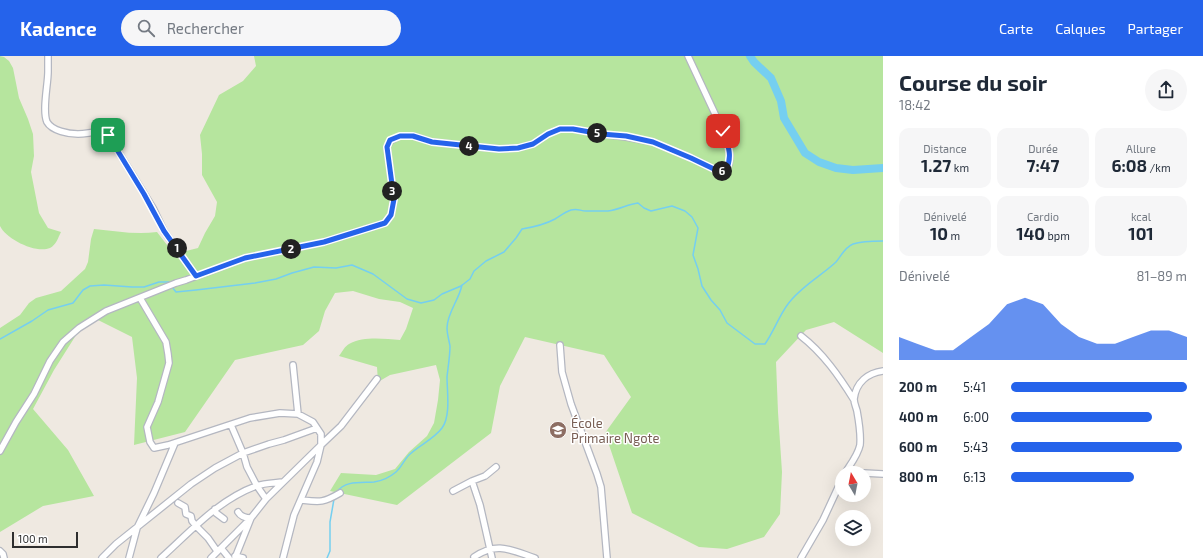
<!DOCTYPE html>
<html lang="fr">
<meta charset="utf-8">
<style>
body{margin:0;font-family:"Exo 2",sans-serif;background:#f6f6f7;color:#1f2937;height:100vh;display:flex;flex-direction:column;font-size:15px;white-space:nowrap}
*{box-sizing:border-box;margin:0}
p{font-size:13px;color:#747a83}
.icon{flex:none;width:22px;height:22px;fill:none;stroke:currentColor;stroke-width:2;stroke-linecap:round;stroke-linejoin:round}
.map{position:relative;flex:1;overflow:hidden}
.drawer{display:flex;flex-direction:column;background:#fff;width:320px}
.drawer>*{flex:none}
.needle{width:26px;rotate:350deg}
.controls{position:absolute;left:835px;top:410px;display:grid;gap:8px}
.controls a{display:grid;place-items:center;width:36px;height:36px;border-radius:50%;background:#fff;box-shadow:0 4px 16px #0002;font-size:20px}
.scale{position:absolute;left:12px;bottom:10px;width:66px;box-sizing:border-box;padding-left:4px;border:2px solid #2e2e2e;border-top:0;font-size:11px;line-height:14px;white-space:nowrap;color:#2e2e2e;-webkit-text-stroke:3px #fff;paint-order:stroke}
.pin{position:absolute;display:grid;place-items:center;width:34px;height:34px;color:#fff;margin:-17px;border-radius:8px;box-shadow:0 2px 6px #0006}
.km{position:absolute;width:20px;height:20px;margin:-10px;border-radius:50%;background:#222;color:#fff;font-size:11px;line-height:20px;text-align:center}
.round{display:grid;place-items:center;flex:none;width:42px;height:42px;border-radius:21px;background:#f6f6f7}
.overview{display:flex;align-items:center;justify-content:space-between;height:68px;padding:0 16px}
h1{font-size:22px;font-weight:700;line-height:30px}
.metrics{display:grid;grid-template-columns:repeat(3,1fr);gap:6px;height:68px;padding:4px 16px}
.metrics div{display:grid;align-content:center;border-radius:10px;background:#f6f6f7;text-align:center}
.metrics b{font-size:17px;font-weight:700}
.metrics small{font-size:11px;font-weight:400}
.metrics p{font-size:11px}
.chart{height:112px;padding:8px 16px}
.chart p{display:flex;justify-content:space-between}
.chart svg{width:100%;height:72px;margin-top:4px;fill:#2563eb;opacity:.7}
ul{padding:0 16px;list-style:none;font-size:13px}
li{display:grid;grid-template-columns:64px 48px 1fr;align-items:center;height:30px}
li i{height:10px;border-radius:5px;background:#2563eb}
header{display:flex;align-items:center;gap:24px;box-sizing:border-box;height:56px;padding:0 20px;background:#2563eb;color:#fff}
header strong{font-size:19px}
nav{display:flex;gap:22px;margin-inline-start:auto;font-size:14px}
.search{width:280px;height:36px;background:#f6f6f7;display:flex;align-items:center;gap:10px;box-sizing:border-box;padding:0 14px;border-radius:22px;color:#747a83;font-size:15px}
main{display:flex;flex:1;min-height:0}
.map>svg:first-child{display:block}
.green{fill:#b6e59e}
.lines{fill:none;stroke-linecap:round;stroke-linejoin:round}
.stream{stroke:#75cff0;stroke-width:1.5}
.river{stroke:#75cff0;stroke-width:8}
.minor-casing{stroke:#b4b7c1;stroke-width:8}
.minor{stroke:#fff;stroke-width:5.5}
.route-casing{stroke:#fff;stroke-width:8}
.route{stroke:#2563eb;stroke-width:5}
.labels{text-anchor:middle;dominant-baseline:central;stroke-width:3;stroke-linejoin:round;paint-order:stroke}
.education-label{font-size:13px;fill:#785e54;stroke:#fff;text-anchor:start}
</style>
<header>
<strong>Kadence</strong>
<div class="search"><svg class="icon" aria-label="search" viewBox="0 0 24 24"><circle cx="10" cy="10" r="6"/><path d="M15 15l6 6"/></svg>Rechercher</div>
<nav><a>Carte</a><a>Calques</a><a>Partager</a></nav>
</header>
<main>
<div class="map">
<svg width="883" height="502" viewBox="0 0 883 502">
<rect width="100%" height="100%" fill="#efe9e1"/>
<!-- green -->
<path class="green" d="M0,0L4,1L9,5L13,12L19,42L28,63L33,78L34,100L31,116L39,157L48,172L61,176C58,182 56,189 50,192C36,198 6,183 0,170Z
M254,0H883V297L834,266L806,274L776,306L778,356L782,416L780,458L764,481L727,493L699,491L632,457L605,377L631,341L604,299L525,281L500,330L491,377L397,449L330,435L341,417L376,419L395,413L409,396L427,380L434,367L438,344L440,324L436,309L390,319L378,326L377,311L339,300C342,296 345,290 349,288C364,280 384,283 400,284L406,273L413,252L400,246L379,243L353,235L335,237L325,255L319,275L303,289L235,304L185,376L134,389L137,322L132,281L98,264L78,276L54,314L33,353L68,394L94,440L43,450L0,476V272L20,259L29,247L36,242L61,235L85,213L88,206L91,183L94,173C115,175 136,179 157,176L174,198L198,192L205,177L215,160L217,146L202,119V98L200,79L219,39L243,25L256,10Z"/>
<g class="lines">
<!-- stream -->
<path class="stream" d="M172,231L176,236L196,234L255,227L276,223L292,217L314,211L336,212L352,209L373,218L407,243L421,247L434,244L442,238L461,230L470,223L474,215L486,205L504,196L516,182L522,173C534,171 544,169 555,163C560,160 565,156 571,154C578,152 580,155 586,155C593,155 601,155 608,155C619,154 628,148 638,147L644,152L651,155L672,150L685,155L692,161L698,172L693,199L698,213L702,230L711,244L720,254L727,267L755,288H765C774,275 779,260 788,248C800,231 821,220 836,206C841,200 845,191 853,188C862,185 873,185 883,185
M0,283L32,265L48,254L73,247L83,234L90,230L104,229L132,231H144L159,226H169L170,228
M337,436C345,424 362,427 374,426C382,425 390,421 396,416C401,412 404,404 409,399C419,389 433,384 442,372C451,360 447,335 447,321C448,311 450,300 450,290C449,284 447,278 447,272C447,257 459,244 462,229
M327,502L330,495V466L334,443"/>
<!-- river -->
<path class="river" d="M750,0L754,6L771,22L781,45L784,62L805,97L819,106L836,112L853,114L883,112"/>
<defs>
<path id="minor" d="M48,0C48,5 48,10 48,16C48,28 42,55 47,66C52,75 69,78 78,78C90,78 97,73 108,79L153,152L164,175L196,220
M140,242L166,286L168,298L169,307L158,346L147,371L150,386L154,392L168,389L250,362L280,357L298,358L313,366L321,378V389L266,443L251,462L235,502
M801,280C823,297 839,320 854,344
M560,289L562,316L571,348L597,418L601,431L607,502
M293,309L298,358
M231,369L243,397L247,411L257,430L266,443
M0,395L16,366L34,338L50,305L63,286L79,272L106,255L176,227L186,224L245,202L324,186L385,167L391,159L394,143L387,91L390,85L400,80H413L432,86L499,93L518,92L533,88L548,78L560,73H573L601,78L626,81L653,86L691,102L718,115L726,114L729,108L730,100L728,90L723,75L688,0
M845,417C850,409 858,399 860,389C861,378 859,366 857,355C856,351 854,347 854,343C856,326 868,317 883,315
M864,417L883,418
M472,425L480,449L492,502
M453,435L472,425L485,420L496,411
M301,444C320,446 323,447 340,437
M178,447L185,451L186,458L191,460L192,465L196,470L208,482L217,495
M215,453L216,457L224,463
M221,492L229,502
M0,495L3,498L4,502
M235,500L243,502
M474,501C497,485 511,494 535,502
M102,502L116,488L191,428L215,412L243,397L269,388L284,384L317,372
M129,502L137,472L154,437L175,387
M161,502C190,476 218,444 256,430C264,427 274,427 283,426
M211,502L251,462C245,462 241,461 238,456
M283,502L294,459L317,406L321,389L341,370L377,323
M801,502L823,464L842,423"/>
</defs>
<!-- minor casing -->
<use href="#minor" class="minor-casing"/>
<!-- minor -->
<use href="#minor" class="minor"/>
</g>
<g class="lines">
<defs>
<path id="route" d="M108,79L144,138L164,175L196,220L245,202L324,186L385,167L391,159L394,143L387,91L390,84L400,80H413L432,86L499,93L518,92L533,88L548,78L560,73H573L601,78L626,80L653,86L691,102L718,115L726,114C733,100 728,89 723,75"/>
</defs>
<!-- route casing -->
<use href="#route" class="route-casing"/>
<!-- route -->
<use href="#route" class="route"/>
</g>
<!-- icons -->
<defs>
<symbol id="school-disc" viewBox="-11 -11 22 22"><circle r="9.5" fill="#8d6e63" stroke="#fff"/><path d="M0-5L7-2L0 1L-7-2ZM-4 1L0 2.5L4 1V4Q0 6-4 4Z" fill="#fff"/></symbol>
</defs>
<g fill-rule="evenodd">
<use href="#school-disc" x="548" y="364" width="20" height="20"/>
</g>
<g class="labels">
<!-- education labels -->
<g class="education-label">
<text x="571" y="367">École<tspan x="571" dy="15">Primaire Ngote</tspan></text>
</g>
</g>
</svg>
<div class="controls">
<a><svg class="needle" viewBox="-14 -14 28 28"><path d="M0-13l5 13h-10z" fill="#e53935"/><path d="M0 13l5-13h-10z" fill="#747a83"/></svg></a>
<a><svg class="icon" aria-label="layers" viewBox="0 0 24 24"><path d="M12 4l9 5-9 5-9-5zM3 14l9 5 9-5"/></svg></a>
</div>
<div class="scale">100 m</div>
<div class="pin" style="left:108px;top:79px;background:#1e9e55"><svg class="icon" aria-label="arrive" viewBox="0 0 24 24"><path d="M6 21V4h12l-3 4 3 4H6"/></svg></div>
<div class="pin" style="left:723px;top:75px;background:#d93025"><svg class="icon" aria-label="check" viewBox="0 0 24 24"><path d="M5 12l5 5 9-10"/></svg></div>
<b class="km" style="left:177px;top:192px">1</b>
<b class="km" style="left:291px;top:193px">2</b>
<b class="km" style="left:392px;top:135px">3</b>
<b class="km" style="left:469px;top:90px">4</b>
<b class="km" style="left:597px;top:77px">5</b>
<b class="km" style="left:722px;top:115px">6</b>
</div>
<section class="drawer">
<div class="overview"><div><h1>Course du soir</h1><p>18:42</p></div><a class="round"><svg class="icon" aria-label="share" viewBox="0 0 24 24"><path d="M12 15V3M7 8l5-5 5 5M5 13v7h14v-7"/></svg></a></div>
<div class="metrics">
<div><p>Distance</p><b>1.27<small> km</small></b></div>
<div><p>Durée</p><b>7:47</b></div>
<div><p>Allure</p><b>6:08<small> /km</small></b></div>
</div>
<div class="metrics">
<div><p>Dénivelé</p><b>10<small> m</small></b></div>
<div><p>Cardio</p><b>140<small> bpm</small></b></div>
<div><p>kcal</p><b>101</b></div>
</div>
<div class="chart"><p><span>Dénivelé</span>81–89 m</p>
<svg viewBox="0 0 160 44" preserveAspectRatio="none"><path d="M0 44V30L10 34L20 38L30 38L40 30L50 22L60 10L70 6L80 10L90 22L100 30L110 34L120 34L130 30L140 26L150 26L160 30V44z"/></svg>
</div>
<ul>
<li><b>200 m</b>5:41<i style="width:100%"></i></li>
<li><b>400 m</b>6:00<i style="width:80%"></i></li>
<li><b>600 m</b>5:43<i style="width:97%"></i></li>
<li><b>800 m</b>6:13<i style="width:70%"></i></li>
</ul>
</section>
</main>
